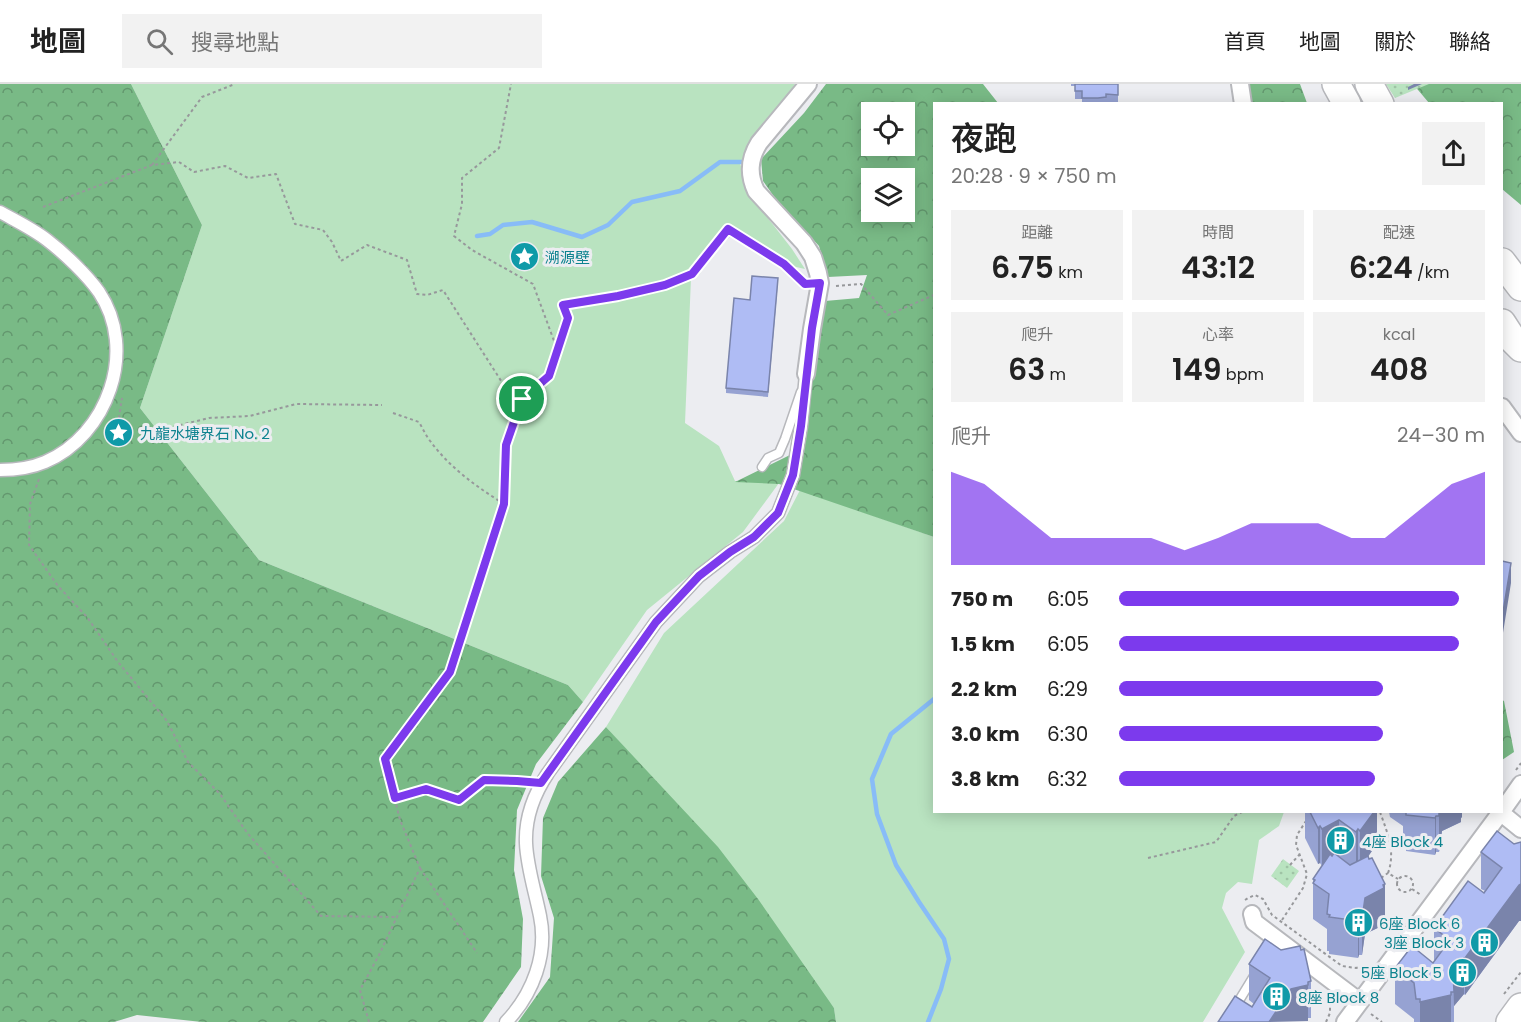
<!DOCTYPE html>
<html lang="zh-TW">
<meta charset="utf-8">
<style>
body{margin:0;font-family:Poppins,"Noto Sans TC",sans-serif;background:#f2f2f2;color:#222;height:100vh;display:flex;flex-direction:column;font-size:22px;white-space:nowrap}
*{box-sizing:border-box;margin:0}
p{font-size:20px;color:#767676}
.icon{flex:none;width:33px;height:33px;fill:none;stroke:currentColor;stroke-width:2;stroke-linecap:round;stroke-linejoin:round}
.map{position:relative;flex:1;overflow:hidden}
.side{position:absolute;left:933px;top:18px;width:570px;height:711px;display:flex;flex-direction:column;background:#fff;border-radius:0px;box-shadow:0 3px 15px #0003}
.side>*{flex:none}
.controls{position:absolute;left:861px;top:18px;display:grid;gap:12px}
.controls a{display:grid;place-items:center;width:54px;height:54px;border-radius:0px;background:#fff;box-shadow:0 3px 15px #0003;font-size:30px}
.pin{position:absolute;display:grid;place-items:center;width:51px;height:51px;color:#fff;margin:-26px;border:3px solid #fff;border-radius:50%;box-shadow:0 2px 6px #0007}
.round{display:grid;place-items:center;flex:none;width:63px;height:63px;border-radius:0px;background:#f2f2f2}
.summary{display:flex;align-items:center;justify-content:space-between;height:102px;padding:0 18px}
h1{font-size:33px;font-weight:600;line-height:45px}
.stats{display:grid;grid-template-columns:repeat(3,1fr);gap:9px;height:102px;padding:6px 18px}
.stats div{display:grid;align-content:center;border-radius:0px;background:#f2f2f2;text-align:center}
.stats b{font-size:30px;font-weight:600}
.stats small{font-size:16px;font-weight:400}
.stats p{font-size:16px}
.chart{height:168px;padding:12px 18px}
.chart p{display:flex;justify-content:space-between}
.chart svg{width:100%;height:108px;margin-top:6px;fill:#7c3aed;opacity:.7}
ul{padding:0 18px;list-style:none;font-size:20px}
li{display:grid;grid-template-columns:96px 72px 1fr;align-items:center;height:45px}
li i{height:15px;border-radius:8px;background:#7c3aed}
header{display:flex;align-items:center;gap:36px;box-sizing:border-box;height:84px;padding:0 30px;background:#fff;border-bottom:2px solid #e0e0e0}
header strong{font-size:28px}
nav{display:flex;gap:33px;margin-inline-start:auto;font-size:21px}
.search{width:420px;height:54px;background:#f2f2f2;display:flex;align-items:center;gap:15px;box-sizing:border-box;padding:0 21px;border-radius:0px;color:#767676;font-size:22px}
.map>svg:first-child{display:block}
.grass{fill:#b9e3c0}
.forest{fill:url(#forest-crowns);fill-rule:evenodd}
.park{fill:url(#park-dots)}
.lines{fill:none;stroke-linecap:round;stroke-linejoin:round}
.stream{stroke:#88bcf7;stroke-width:4.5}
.service-casing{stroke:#b7b8bc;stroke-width:11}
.pedestrian-casing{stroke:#b7b8bc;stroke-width:15}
.minor-casing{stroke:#b7b8bc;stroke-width:20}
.trunk-casing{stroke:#b7b8bc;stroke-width:30}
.path{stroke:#97989b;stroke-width:2;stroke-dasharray:3 3;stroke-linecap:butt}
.service{stroke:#fff;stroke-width:8}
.pedestrian{stroke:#fff;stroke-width:12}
.minor{stroke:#fff;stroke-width:16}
.trunk{stroke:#fff;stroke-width:27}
.wall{fill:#96a2d2}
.shaded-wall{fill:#7a84ab}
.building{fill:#afbcf4;stroke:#7a84ab;stroke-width:1.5}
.route-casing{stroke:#fff;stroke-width:12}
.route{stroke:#7c3aed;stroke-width:8}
.labels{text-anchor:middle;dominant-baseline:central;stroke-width:6;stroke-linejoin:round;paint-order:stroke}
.culture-label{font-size:15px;fill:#0d838f;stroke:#ecedf1;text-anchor:start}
</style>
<header>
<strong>地圖</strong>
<div class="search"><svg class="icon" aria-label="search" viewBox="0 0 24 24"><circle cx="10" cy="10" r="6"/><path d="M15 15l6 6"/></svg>搜尋地點</div>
<nav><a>首頁</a><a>地圖</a><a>關於</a><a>聯絡</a></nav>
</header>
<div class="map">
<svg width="1521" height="938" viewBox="0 0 1521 938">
<defs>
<pattern id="forest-crowns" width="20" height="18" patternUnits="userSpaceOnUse" patternTransform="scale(1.5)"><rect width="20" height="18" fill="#79ba86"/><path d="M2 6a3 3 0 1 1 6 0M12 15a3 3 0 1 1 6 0" fill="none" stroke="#63976e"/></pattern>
<pattern id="park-dots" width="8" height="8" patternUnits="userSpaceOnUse" patternTransform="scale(1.5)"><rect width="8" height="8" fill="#b9e3c0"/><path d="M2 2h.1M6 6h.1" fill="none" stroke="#9fc3a5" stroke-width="1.8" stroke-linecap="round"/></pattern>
</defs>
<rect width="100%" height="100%" fill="#ecedf1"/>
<!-- grass -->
<path class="grass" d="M131,0H795L740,79L750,111L792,165L805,185L774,178L731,152L703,177L700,190L691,194L685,339L719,362L735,397L779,399L743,448L647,526L583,618L568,601L259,476L140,324L202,141Z
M800,406L934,453V728H1284L1279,742L1259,756L1252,800L1238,798L1226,809L1222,824L1245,868L1203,938H836L834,924L636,676L606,643L664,549L784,437Z"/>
<!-- forest -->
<path class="forest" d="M0,0H131L202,141L140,324L259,476L568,601L583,618L536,680L517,726L514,786L523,835L521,883L483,938H202L137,931L114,938H0Z
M826,0H983L998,19L934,20V453L779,400L735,398L792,370L825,217L859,214L867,191L828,193L819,162L775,114L763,97L761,75L804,29ZM872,28H904V62H872ZM872,94H904V128H872Z
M1248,0H1300L1307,19H1251Z
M1413,0H1521V121L1502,105V20L1429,19Z
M1502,616L1504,617L1514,668L1502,676Z
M606,643L718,763L758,815L834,924L836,938H518L550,893L554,834L541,792L543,734L558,698Z"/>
<!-- park -->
<path class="park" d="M1386,0H1429L1395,14Z
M1283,775L1299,787L1287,804L1271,792Z"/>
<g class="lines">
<!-- stream -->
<path class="stream" d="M477,152L490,150L503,141L532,138L582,153L608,141L632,118L680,107L720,78H747
M928,938L941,905L949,875L944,855L919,818L896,781L877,730L872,695L891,650L934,615"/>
<defs>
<path id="service" d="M762,383L768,374L779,369L785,355L801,308
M1226,938L1254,892"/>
<path id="pedestrian" d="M0,128C16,137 33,145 47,156C64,169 87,191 99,208C138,266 108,351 45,378C31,384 15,386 0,386
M506,938C533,910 548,870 540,832C535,807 527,783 526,759C525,733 534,710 548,689L656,538L699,492L730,468L754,453L778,429L793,391L801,342L806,290"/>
<path id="minor" d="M1240,0L1243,20
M806,290L812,245L820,199L818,189L813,173L804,159L756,107C748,90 749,75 759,59L808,0
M1502,323L1521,349
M1502,727L1521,700
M1500,728L1521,745
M1252,830L1254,838L1360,918
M1345,938L1501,728"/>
<path id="trunk" d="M1336,0L1347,20
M1369,0L1380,20
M1502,178L1521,203
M1502,239L1513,256L1521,264
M1510,938L1521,923"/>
</defs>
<!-- service casing -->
<use href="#service" class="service-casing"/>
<!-- pedestrian casing -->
<use href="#pedestrian" class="pedestrian-casing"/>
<!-- minor casing -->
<use href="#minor" class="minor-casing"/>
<!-- trunk casing -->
<use href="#trunk" class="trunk-casing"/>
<!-- path -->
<path class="path" d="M152,81L202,13L235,0
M43,123L152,81L179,78L194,88L225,82L248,94L276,90L295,140L323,146L332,158L341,177L367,161L407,176L417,210L427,211L443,206L505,303L522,315
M836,202L861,200L888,231L934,211
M558,263L568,234L563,221L618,212L665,202L692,190L727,145L784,180L805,200
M393,329L419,338C423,345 426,352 431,358C450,384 477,403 504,420
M118,340L122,314
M138,346L168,344L209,334L250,332L296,320L382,321
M39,395L30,420L29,461L58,502L87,533L118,578L167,637L188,678L220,710L248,750L321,832L397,833
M1516,686L1521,679
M395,714L426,705L459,716L484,696L526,698
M1380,728C1387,748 1396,767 1388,789L1398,795
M1148,774L1216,758L1234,732L1242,728
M1290,781L1299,771
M420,784L477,869
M1397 800a8 8 0 1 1 16 0a8 8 0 1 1-16 0Z
M1381,794L1388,789
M1412,805L1421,811
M1245,816L1248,814L1255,811L1263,815L1272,831L1342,882L1356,884L1367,881
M1282,836L1303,804L1307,790L1296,761L1297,751L1306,737
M1504,910L1521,888
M1371,930L1382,938
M369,938L360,906L379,871L420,784L400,736L385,675L450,588L504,420L505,361L522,315L549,292L557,265L533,200L472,166L454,152L462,120V94L499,64L511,0
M1326,938L1330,929V916"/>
<!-- service -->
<use href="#service" class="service"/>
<!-- pedestrian -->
<use href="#pedestrian" class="pedestrian"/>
<!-- minor -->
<use href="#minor" class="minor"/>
<!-- trunk -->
<use href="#trunk" class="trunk"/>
</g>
<!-- wall -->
<path class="wall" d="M1071,0H1118V19L1082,20V15H1075V2H1071Z
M778,198L768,313L726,309V304L750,216Z
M1305,728H1377V760L1368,772L1385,836L1384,837V841L1365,850L1362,871H1359L1358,874L1329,870V867H1327V845L1313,835V795L1322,782L1320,779L1318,780L1305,754Z
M1389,728H1462V733L1461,734V738L1442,747L1439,768H1436L1435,771L1406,767V764H1403V742L1390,733Z
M1521,758V837H1519L1465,911L1464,910L1454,922V938H1414V935L1395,920V884L1433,879L1434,877V844L1485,807L1481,805V768Z
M1249,880L1311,897V934H1308V937L1252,923L1254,920L1249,916Z"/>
<!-- shaded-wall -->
<path class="shaded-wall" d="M1414,0H1422L1408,6V3Z
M1511,479V499L1502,555V534Z
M1374,728H1377V760L1360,784V747Z
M1439,728H1462V733L1461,734V738L1442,747L1439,768Z
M1436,732V768L1435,771V734Z
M1339,736V773L1322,782V745Z
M1320,742V779L1318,780V744Z
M1358,745V782L1356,785V748Z
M1385,800V836L1384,837V841L1365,850L1362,871V835L1365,814Z
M1521,800V837H1519L1465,911V874L1519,801Z
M1359,834V871L1358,874V837Z
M1464,874V910L1454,922L1453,888Z
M1308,901V937L1269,938L1291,905Z
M1451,908V938H1420V918Z"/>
<!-- building -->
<path class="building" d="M1075,0H1118V11L1106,10V13L1098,14H1082V7H1075Z
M752,192L778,194L768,308L726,304L734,214L750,216Z
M1502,477L1511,479L1502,534Z
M1310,728H1374L1360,747L1358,745L1356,748L1339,736L1322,745L1320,742L1318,744Z
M1403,728H1439V732H1436L1435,734L1406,731V728Z
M1497,747L1514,760L1521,758V800L1519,801L1465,874H1464L1453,888L1454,908H1451V911L1420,918V915H1416L1414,899L1395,884L1412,862L1433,879L1450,856L1434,844L1468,797L1484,809L1502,784L1481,768Z
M1334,769L1350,781L1368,772L1369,775L1372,774L1385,800L1383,801L1384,804L1365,814L1362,835L1359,834L1358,837L1329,833L1330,831L1327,830L1329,810L1313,799L1315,796L1313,795L1330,770L1332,772Z
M1265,855L1281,866L1300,862L1301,866L1304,865L1311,897L1308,898V901L1291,905L1269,938H1218L1235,912L1252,923L1270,894L1249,880Z"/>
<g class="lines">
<defs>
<path id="route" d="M728,145L784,180L805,200L820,199L812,244L801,342L793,391L778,429L754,453L730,468L699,492L656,538L541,699L517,697L484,696L459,716L426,705L395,714L385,675L450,588L504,420L506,361L522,315L549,292L568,234L563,221L618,212L665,201L692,190Z"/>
</defs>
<!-- route casing -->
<use href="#route" class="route-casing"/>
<!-- route -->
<use href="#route" class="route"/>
</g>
<!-- icons -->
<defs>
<symbol id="sight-disc" viewBox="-11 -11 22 22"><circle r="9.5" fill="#0f9aa8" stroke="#ecedf1"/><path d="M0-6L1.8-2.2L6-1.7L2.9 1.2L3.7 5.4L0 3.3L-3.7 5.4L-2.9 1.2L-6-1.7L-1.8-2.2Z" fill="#fff"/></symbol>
<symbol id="building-disc" viewBox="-11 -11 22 22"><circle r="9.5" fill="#0f9aa8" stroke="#ecedf1"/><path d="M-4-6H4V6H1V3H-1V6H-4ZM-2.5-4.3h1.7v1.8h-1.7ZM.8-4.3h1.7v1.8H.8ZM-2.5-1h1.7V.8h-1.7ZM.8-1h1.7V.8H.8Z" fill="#fff"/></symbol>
</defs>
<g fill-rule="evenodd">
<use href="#sight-disc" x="508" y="156" width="33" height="33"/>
<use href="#sight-disc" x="102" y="332" width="33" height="33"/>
<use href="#building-disc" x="1324" y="740" width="33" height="33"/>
<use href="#building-disc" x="1342" y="822" width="33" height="33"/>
<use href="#building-disc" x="1468" y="842" width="33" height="33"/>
<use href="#building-disc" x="1446" y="872" width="33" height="33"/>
<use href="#building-disc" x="1260" y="896" width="33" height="33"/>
</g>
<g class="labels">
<!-- culture labels -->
<g class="culture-label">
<text x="545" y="173">溯源壁</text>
<text x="140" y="349">九龍水塘界石 No. 2</text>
<text x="1362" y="757">4座 Block 4</text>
<text x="1379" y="839">6座 Block 6</text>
<text x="1464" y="858" text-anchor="end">3座 Block 3</text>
<text x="1442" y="888" text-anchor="end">5座 Block 5</text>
<text x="1298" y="913">8座 Block 8</text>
</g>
</g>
</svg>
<div class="controls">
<a><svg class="icon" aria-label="locate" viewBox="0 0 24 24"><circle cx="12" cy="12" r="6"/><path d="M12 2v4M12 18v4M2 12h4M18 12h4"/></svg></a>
<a><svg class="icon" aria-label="layers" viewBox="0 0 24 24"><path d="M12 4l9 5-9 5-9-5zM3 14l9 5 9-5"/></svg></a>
</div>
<div class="pin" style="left:522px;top:315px;background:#1e9e55"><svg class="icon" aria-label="arrive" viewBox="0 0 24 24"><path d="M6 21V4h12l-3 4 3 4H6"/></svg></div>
<section class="side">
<div class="summary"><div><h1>夜跑</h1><p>20:28 · 9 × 750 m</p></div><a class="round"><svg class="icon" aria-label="share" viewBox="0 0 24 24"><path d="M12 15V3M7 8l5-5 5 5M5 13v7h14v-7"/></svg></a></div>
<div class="stats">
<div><p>距離</p><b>6.75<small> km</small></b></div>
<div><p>時間</p><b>43:12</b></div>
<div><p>配速</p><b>6:24<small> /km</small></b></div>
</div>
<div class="stats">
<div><p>爬升</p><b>63<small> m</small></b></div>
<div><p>心率</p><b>149<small> bpm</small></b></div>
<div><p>kcal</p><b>408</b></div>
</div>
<div class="chart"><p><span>爬升</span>24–30 m</p>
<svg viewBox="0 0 160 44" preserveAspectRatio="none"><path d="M0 44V6L10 11L20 22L30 33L40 33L50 33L60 33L70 38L80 33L90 27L100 27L110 27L120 33L130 33L140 22L150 11L160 6V44z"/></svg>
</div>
<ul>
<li><b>750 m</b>6:05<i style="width:93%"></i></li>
<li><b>1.5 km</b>6:05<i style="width:93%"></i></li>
<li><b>2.2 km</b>6:29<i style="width:72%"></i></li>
<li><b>3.0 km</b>6:30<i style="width:72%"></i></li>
<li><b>3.8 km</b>6:32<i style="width:70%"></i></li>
</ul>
</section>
</div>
